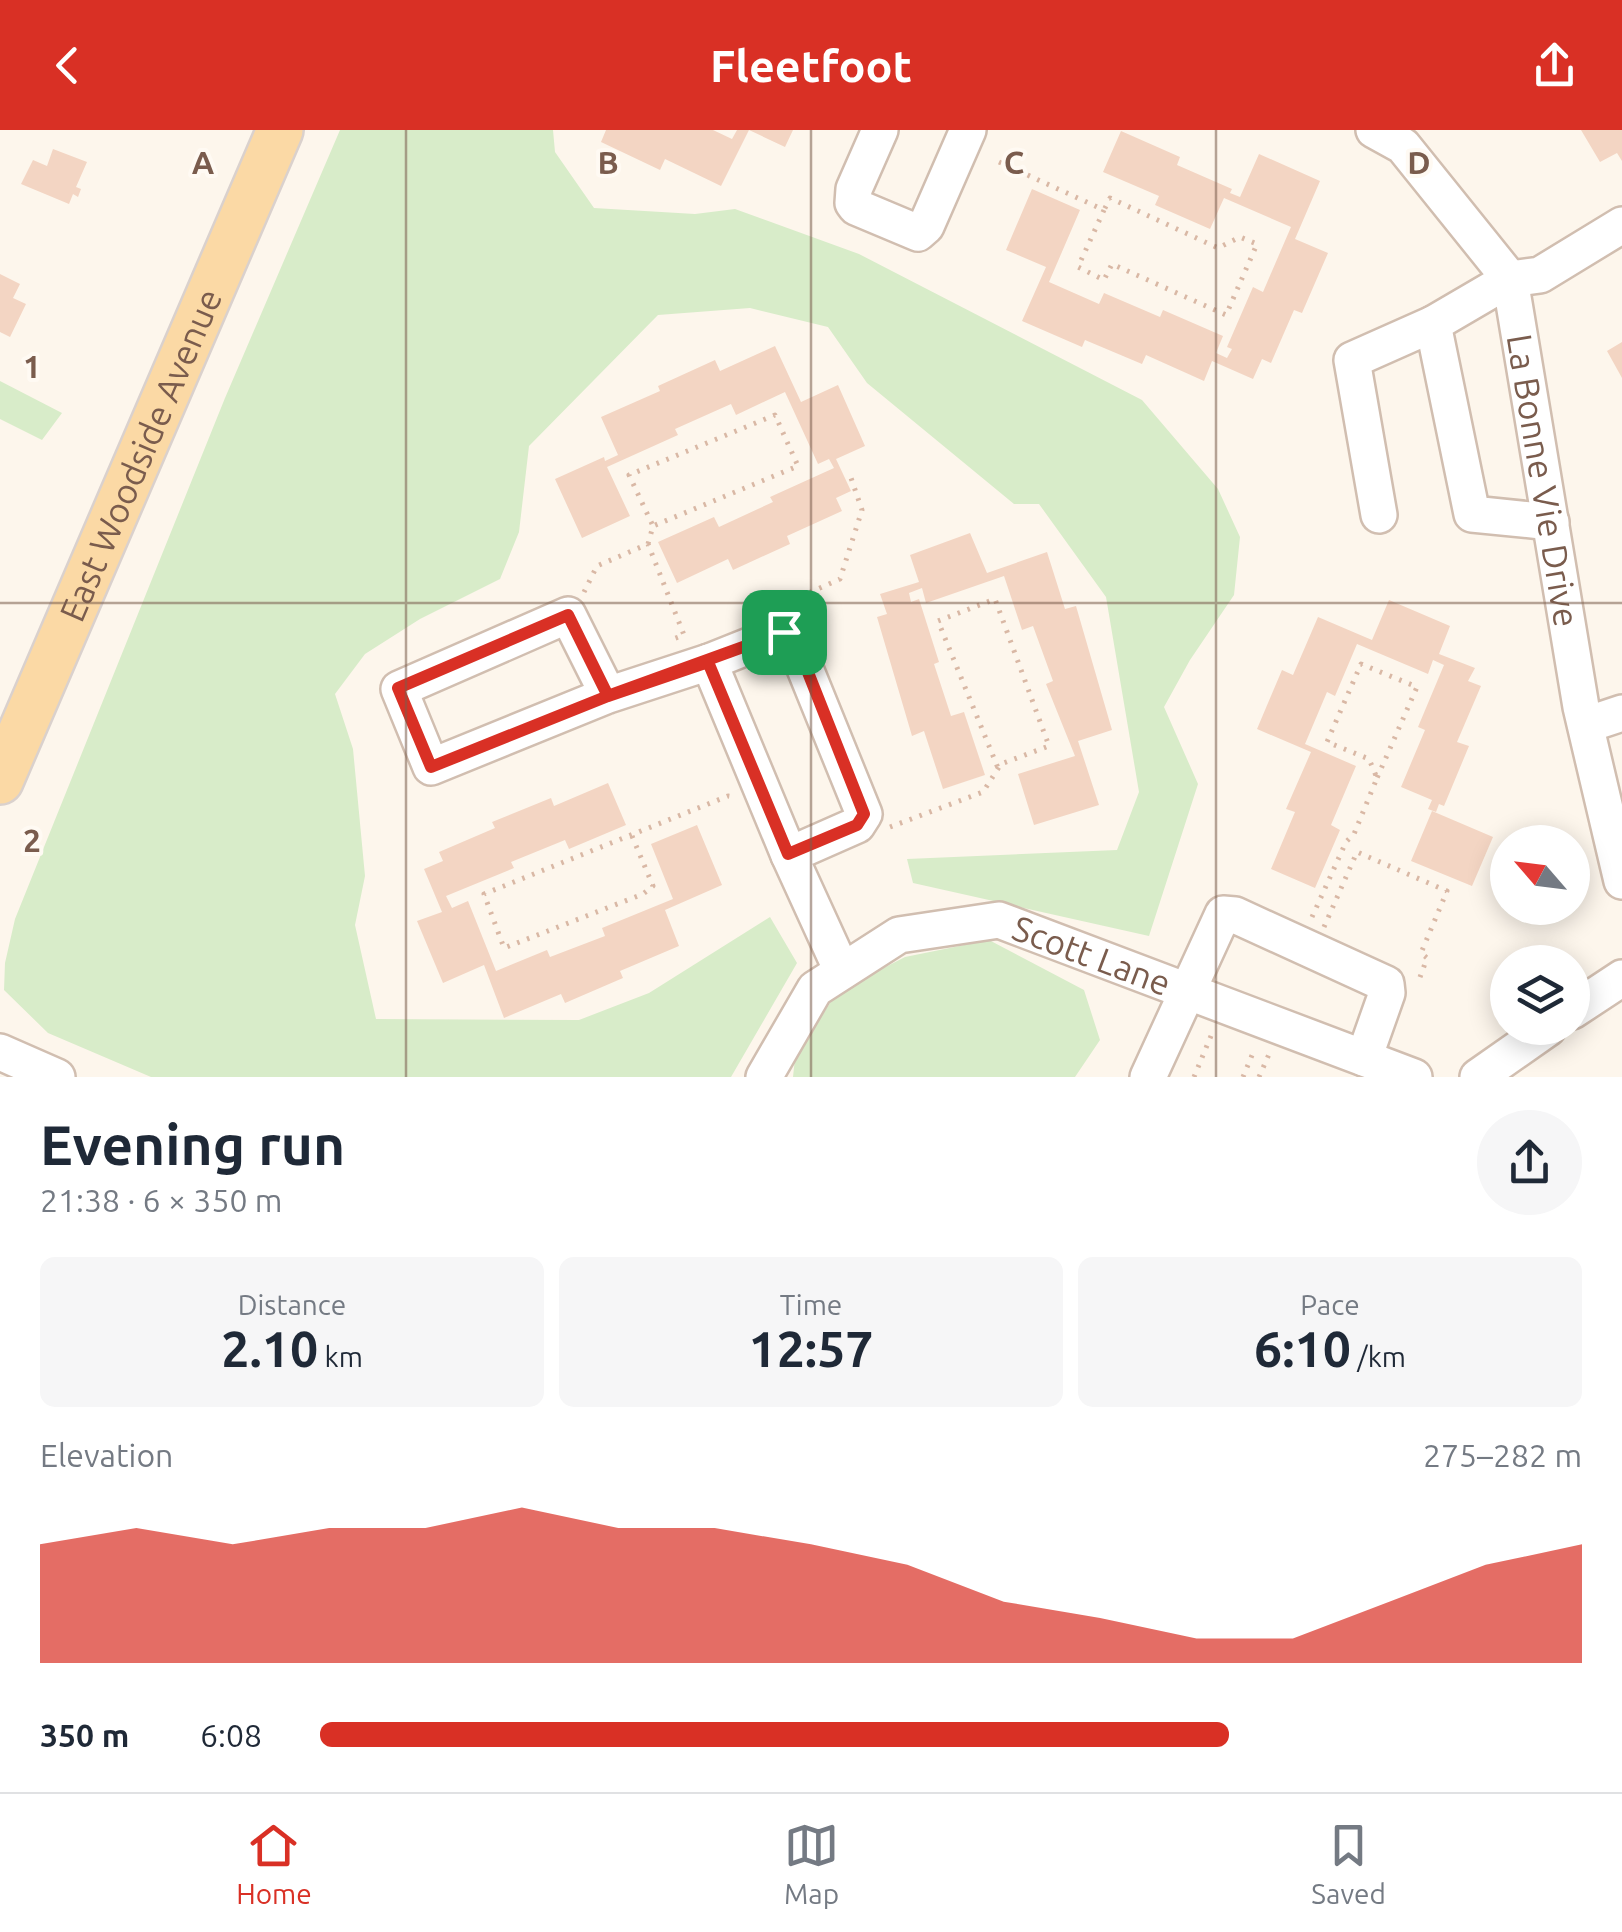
<!DOCTYPE html>
<meta charset="utf-8">
<style>
body{margin:0;font-family:Ubuntu,sans-serif;background:#f6f6f7;color:#1f2937;height:100vh;display:flex;flex-direction:column;font-size:38px;white-space:nowrap}
*{box-sizing:border-box;margin:0}
p{font-size:32px;color:#747a83}
.icon{flex:none;width:55px;height:55px;fill:none;stroke:currentColor;stroke-width:2;stroke-linecap:round;stroke-linejoin:round}
.map{position:relative;height:947px;overflow:hidden}
.drawer{display:flex;flex-direction:column;background:#fff;flex:1}
.drawer>*{flex:none}
.needle{width:65px;rotate:298deg}
.tools{position:absolute;left:1490px;top:695px;display:grid;gap:20px}
.tools a{display:grid;place-items:center;width:100px;height:100px;border-radius:50%;background:#fff;box-shadow:0 5px 25px #0003;font-size:50px}
.pin{position:absolute;display:grid;place-items:center;width:85px;height:85px;color:#fff;margin:-42px;border-radius:20px;box-shadow:0 5px 15px #0006}
.round{display:grid;place-items:center;flex:none;width:105px;height:105px;border-radius:52px;background:#f6f6f7}
.summary{display:flex;align-items:center;justify-content:space-between;height:170px;padding:0 40px}
h1{font-size:55px;font-weight:700;line-height:75px}
.stats{display:grid;grid-template-columns:repeat(3,1fr);gap:15px;height:170px;padding:10px 40px}
.stats div{display:grid;align-content:center;border-radius:15px;background:#f6f6f7;text-align:center}
.stats b{font-size:50px;font-weight:700}
.stats small{font-size:28px;font-weight:400}
.stats p{font-size:28px}
.chart{height:280px;padding:20px 40px}
.chart p{display:flex;justify-content:space-between}
.chart svg{width:100%;height:180px;margin-top:10px;fill:#d93025;opacity:.7}
ul{padding:0 40px;list-style:none;font-size:32px}
li{display:grid;grid-template-columns:160px 120px 1fr;align-items:center;height:75px}
li i{height:25px;border-radius:12px;background:#d93025}
header{display:flex;justify-content:space-between;align-items:center;height:130px;padding:0 40px;background:#d93025;color:#fff;font-size:45px;font-weight:700}
.tabs{display:flex;justify-content:space-around;align-items:center;height:140px;border-top:2px solid #e0e1e3;background:#fff;font-size:28px;color:#747a83}
.tabs a{display:grid;justify-items:center;gap:5px}
.tabs .current{color:#d93025}
.map>svg:first-child{display:block}
.green{fill:#d8ecc9}
.building{fill:#f3d5c3}
.lines{fill:none;stroke-linecap:round;stroke-linejoin:round}
.minor-casing{stroke:#d1beb0;stroke-width:40}
.major-casing{stroke:#dad1cd;stroke-width:50}
.path{stroke:#d9b8a5;stroke-width:5;stroke-dasharray:2.5 8;stroke-linecap:butt}
.minor{stroke:#fff;stroke-width:35}
.major{stroke:#fbd9a5;stroke-width:45}
.route-casing{stroke:#fff;stroke-width:20}
.route{stroke:#d93025;stroke-width:12}
.grid{fill:none;stroke:#7a5c4d;stroke-width:2.5;stroke-opacity:0.55}
.labels{text-anchor:middle;dominant-baseline:central;stroke-width:8;stroke-linejoin:round;paint-order:stroke}
.street-label{font-size:35px;fill:#7a5c4d;stroke:#fffaf3}
.grid-label{font-size:32px;text-anchor:middle;font-weight:bold;fill:#7a5c4d;stroke:#fffaf3;stroke-width:8;stroke-linejoin:round;paint-order:stroke}
</style>
<header><svg class="icon" aria-label="back" viewBox="0 0 24 24"><path d="M15 5l-7 7 7 7"/></svg>Fleetfoot<svg class="icon" aria-label="share" viewBox="0 0 24 24"><path d="M12 15V3M7 8l5-5 5 5M5 13v7h14v-7"/></svg></header>
<div class="map">
<svg width="1622" height="947" viewBox="0 0 1622 947">
<rect width="100%" height="100%" fill="#fdf6ec"/>
<!-- green -->
<path class="green" d="M340,0H553L555,22L594,78L695,84L735,79L859,124L1142,270L1218,359L1240,407L1234,465L1190,530L1164,577L1198,654L1149,806L913,753L907,729L1117,720L1139,662L1106,467L1039,374H1014L867,253L828,197L750,178L658,185L529,316L519,402L500,449L420,489L365,524L335,564L353,619L365,746L355,795L376,889L579,890L649,863L770,787L797,833L731,947H151L48,903L4,860L5,833L15,789L225,268Z
M0,251L62,283L42,310L0,289Z
M989,810L1084,860L1100,910L1075,947H793L795,928L837,862L905,827Z"/>
<!-- building -->
<path class="building" d="M606,0H713L732,9L737,0H749L721,56L665,29L660,40L601,12Z
M749,0H793L785,17Z
M1581,0H1622V31L1617,23L1600,32Z
M1121,1L1180,27L1177,35L1232,59L1230,63L1240,67L1259,24L1320,51L1295,109L1328,123L1302,183L1294,180L1271,233L1262,229L1253,249L1212,231L1204,251L1146,225L1142,234L1085,210L1082,217L1022,191L1046,137L1006,120L1032,59L1080,80L1049,152L1099,174L1104,163L1160,187L1163,180L1223,206L1216,223L1227,228L1232,219L1227,217L1253,157L1263,162L1291,97L1224,68L1210,99L1155,75L1159,66L1103,42Z
M53,19L87,32L76,57L81,59L78,67L73,64L69,74L21,54L33,30L47,36Z
M0,144L20,154L13,168L26,174L10,207L0,202Z
M1622,212V248L1607,221Z
M775,216L801,272L838,255L865,316L836,329L851,361L836,368L842,381L787,406L790,414L733,440L728,429L677,453L658,412L714,387L719,397L773,372L770,367L834,338L829,329L818,334L785,262L736,285L731,274L675,299L678,305L607,337L630,386L582,408L555,349L604,327L605,331L618,325L601,287L660,261L658,256L715,230L720,241Z
M970,403L987,443L1047,422L1065,479L1076,476L1112,600L1078,611L1099,675L1034,695L1018,644L1075,626L1046,554L1053,551L1033,496L1022,500L1004,446L926,473L922,458L909,463L911,472L919,469L939,532L934,534L951,586L964,582L985,645L943,659L924,601L912,606L877,487L887,484L880,464L919,452L910,425Z
M1389,470L1450,496L1439,524L1475,538L1468,551L1481,556L1457,612L1469,616L1444,676L1439,674L1436,682L1428,679L1432,670L1401,657L1425,600L1418,597L1444,535L1433,530L1428,544L1357,514L1335,566L1327,562L1305,614L1356,636L1331,695L1340,700L1315,758L1271,739L1295,682L1286,679L1311,622L1257,599L1282,540L1293,545L1318,487L1372,510Z
M608,653L626,695L569,719L565,710L511,732L514,738L446,766L452,778L468,771L496,841L547,820L550,827L605,806L602,798L673,769L651,714L697,695L722,755L665,780L679,816L620,841L623,848L565,873L561,864L504,888L484,835L443,853L417,791L442,782L424,739L443,731L439,722L495,698L492,692L551,668L554,676Z
M1432,681L1493,707L1472,756L1411,731Z"/>
<g class="lines">
<defs>
<g id="minor">
<path d="M880,0L854,59L853,73L856,77L918,103L926,96L968,0"/>
<path id="s1" d="M1374,0L1403,16L1510,149L1581,577L1622,751"/>
<path d="M1379,385L1352,230L1433,194"/>
<path d="M1551,392L1472,384L1433,194L1510,149L1540,145L1622,95"/>
<path d="M709,532L789,725"/>
<path d="M608,565L568,485L399,559L431,637L608,565L709,532L784,502L791,504L864,684L857,695L789,725L842,841"/>
<path d="M1586,595L1622,583"/>
<path d="M1572,881L1622,848"/>
<path d="M0,922L57,947"/>
<path id="s2" d="M764,947L815,859L899,805L999,790L1414,947"/>
<path d="M1148,947L1223,784L1235,785L1386,854L1387,863L1364,928"/>
<path d="M1478,947L1548,898"/>
</g>
<g id="major">
<path id="s3" d="M0,651L280,0"/>
</g>
</defs>
<!-- minor casing -->
<use href="#minor" class="minor-casing"/>
<!-- major casing -->
<use href="#major" class="major-casing"/>
<!-- path -->
<path class="path" d="M999,32L1104,80L1078,137L1104,150L1112,134L1226,185L1257,114L1240,107L1218,118L1110,68L1104,80
M648,414L653,396L798,336L775,285L629,345L653,396
M584,462L597,436L648,414L684,505L673,509
M797,478L804,465L840,449L862,380L850,345
M890,697L983,662L1001,634L1049,616L995,469L938,491L998,638
M632,706L653,756L643,764L504,818L484,764L728,666L735,667
M1312,787L1346,712L1354,704L1377,648L1369,629L1327,612L1361,534L1417,557L1377,648
M1324,797L1357,722L1447,761L1421,823L1427,828L1419,850L1415,851
M1194,947L1213,901
M1243,947L1255,918
M1259,947L1270,922"/>
<!-- minor -->
<use href="#minor" class="minor"/>
<!-- major -->
<use href="#major" class="major"/>
</g>
<g class="lines">
<defs>
<path id="route" d="M784,502L608,566L568,485L398,558L431,637L608,566L708,532L788,724L857,695L864,684L794,507L784,502"/>
</defs>
<!-- route casing -->
<use href="#route" class="route-casing"/>
<!-- route -->
<use href="#route" class="route"/>
</g>
<!-- grid -->
<path class="grid" d="M406,0V947M811,0V947M1216,0V947M0,473H1622"/>
<g class="labels">
<!-- street labels -->
<g class="street-label">
<text stroke="none"><textPath href="#s3" startOffset="355">East Woodside Avenue</textPath></text>
<text stroke="none"><textPath href="#s1" startOffset="408">La Bonne Vie Drive</textPath></text>
<text stroke="none"><textPath href="#s2" startOffset="402">Scott Lane</textPath></text>
</g>
</g>
<g class="grid-label">
<text x="203" y="44">A</text>
<text x="608" y="44">B</text>
<text x="1014" y="44">C</text>
<text x="1419" y="44">D</text>
<text x="32" y="248">1</text>
<text x="32" y="722">2</text>
</g>
</svg>
<div class="tools">
<a><svg class="needle" viewBox="-14 -14 28 28"><path d="M0-13l5 13h-10z" fill="#e53935"/><path d="M0 13l5-13h-10z" fill="#747a83"/></svg></a>
<a><svg class="icon" aria-label="layers" viewBox="0 0 24 24"><path d="M12 4l9 5-9 5-9-5zM3 14l9 5 9-5"/></svg></a>
</div>
<div class="pin" style="left:784px;top:502px;background:#1e9e55"><svg class="icon" aria-label="arrive" viewBox="0 0 24 24"><path d="M6 21V4h12l-3 4 3 4H6"/></svg></div>
</div>
<section class="drawer">
<div class="summary"><div><h1>Evening run</h1><p>21:38 · 6 × 350 m</p></div><a class="round"><svg class="icon" aria-label="share" viewBox="0 0 24 24"><path d="M12 15V3M7 8l5-5 5 5M5 13v7h14v-7"/></svg></a></div>
<div class="stats">
<div><p>Distance</p><b>2.10<small> km</small></b></div>
<div><p>Time</p><b>12:57</b></div>
<div><p>Pace</p><b>6:10<small> /km</small></b></div>
</div>
<div class="chart"><p><span>Elevation</span>275–282 m</p>
<svg viewBox="0 0 160 44" preserveAspectRatio="none"><path d="M0 44V15L10 11L20 15L30 11L40 11L50 6L60 11L70 11L80 15L90 20L100 29L110 33L120 38L130 38L140 29L150 20L160 15V44z"/></svg>
</div>
<ul>
<li><b>350 m</b>6:08<i style="width:72%"></i></li>
</ul>
</section>
<nav class="tabs">
<a class="current"><svg class="icon" aria-label="home" viewBox="0 0 24 24"><path d="M3 11l9-7 9 7M6 9v11h12V9"/></svg>Home</a>
<a><svg class="icon" aria-label="map" viewBox="0 0 24 24"><path d="M3 6l6-2 6 2 6-2v14l-6 2-6-2-6 2zM9 4v14M15 6v14"/></svg>Map</a>
<a><svg class="icon" aria-label="saved" viewBox="0 0 24 24"><path d="M7 4h10v16l-5-4-5 4z"/></svg>Saved</a>
</nav>
